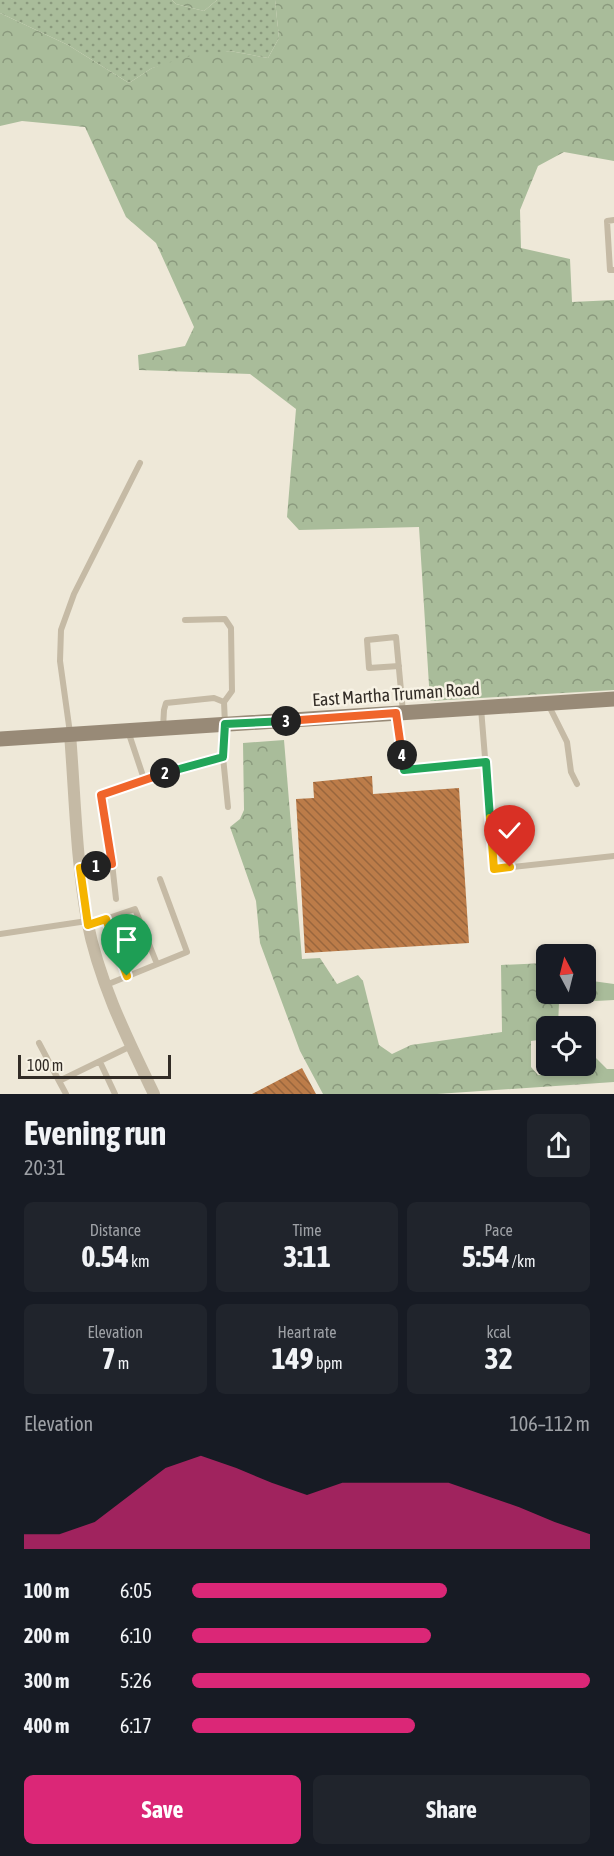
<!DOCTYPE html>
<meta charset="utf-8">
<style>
body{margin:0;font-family:"Asap Condensed",sans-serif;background:#20242c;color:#f1f3f6;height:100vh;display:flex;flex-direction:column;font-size:22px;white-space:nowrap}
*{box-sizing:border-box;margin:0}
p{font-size:20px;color:#9ea1a6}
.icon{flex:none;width:33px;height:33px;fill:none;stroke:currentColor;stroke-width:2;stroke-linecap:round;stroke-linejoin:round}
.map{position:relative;height:1094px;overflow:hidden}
.drawer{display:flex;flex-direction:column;background:#171b24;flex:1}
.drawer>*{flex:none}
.needle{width:39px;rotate:353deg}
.fabs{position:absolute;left:536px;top:944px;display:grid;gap:12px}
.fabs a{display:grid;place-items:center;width:60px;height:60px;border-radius:9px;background:#171b24;box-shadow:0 3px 9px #0003;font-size:30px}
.scale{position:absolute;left:18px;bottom:15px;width:153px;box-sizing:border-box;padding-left:6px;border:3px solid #322c26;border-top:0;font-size:16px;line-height:21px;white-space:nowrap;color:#322c26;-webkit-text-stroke:4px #f7f2e4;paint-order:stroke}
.pin{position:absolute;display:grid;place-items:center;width:51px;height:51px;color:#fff;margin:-62px -26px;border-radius:50% 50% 50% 0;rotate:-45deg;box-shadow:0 0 6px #0007}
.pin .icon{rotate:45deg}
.km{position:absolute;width:30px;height:30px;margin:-15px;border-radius:50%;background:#222;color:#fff;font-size:16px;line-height:30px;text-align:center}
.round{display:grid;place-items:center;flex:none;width:63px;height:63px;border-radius:9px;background:#20242c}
.overview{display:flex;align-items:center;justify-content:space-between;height:102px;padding:0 24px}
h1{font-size:33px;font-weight:700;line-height:45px}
.metrics{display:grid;grid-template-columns:repeat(3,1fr);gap:9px;height:102px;padding:6px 24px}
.metrics div{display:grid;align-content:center;border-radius:9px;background:#20242c;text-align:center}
.metrics b{font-size:30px;font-weight:700}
.metrics small{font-size:16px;font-weight:400}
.metrics p{font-size:16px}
.chart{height:168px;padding:12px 24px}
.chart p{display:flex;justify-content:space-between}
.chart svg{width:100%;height:108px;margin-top:6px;fill:#db2777;opacity:.7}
.action{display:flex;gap:12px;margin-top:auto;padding:12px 24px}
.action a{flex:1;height:69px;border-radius:9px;background:#db2777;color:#fff;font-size:24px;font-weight:700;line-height:69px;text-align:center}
.action a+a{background:#20242c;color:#f1f3f6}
ul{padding:0 24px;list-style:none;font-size:20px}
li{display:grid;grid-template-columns:96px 72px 1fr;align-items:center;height:45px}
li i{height:15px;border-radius:8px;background:#db2777}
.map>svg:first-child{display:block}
.grass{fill:url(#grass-dots)}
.forest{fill:url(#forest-crowns)}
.building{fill:url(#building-back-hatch)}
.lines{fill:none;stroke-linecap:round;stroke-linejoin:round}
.service{stroke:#c5baa5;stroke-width:6}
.minor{stroke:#c5baa5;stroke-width:12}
.secondary{stroke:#988a77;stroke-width:15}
.split-1-casing{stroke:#fff;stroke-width:12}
.split-2-casing{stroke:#fff;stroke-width:12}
.split-3-casing{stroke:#fff;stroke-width:12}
.split-4-casing{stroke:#fff;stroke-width:12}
.split-5-casing{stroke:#fff;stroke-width:12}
.split-6-casing{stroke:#fff;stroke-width:12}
.split-1{stroke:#f5b400;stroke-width:8}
.split-2{stroke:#f0652b;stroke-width:8}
.split-3{stroke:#22a559;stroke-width:8}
.split-4{stroke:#f0652b;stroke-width:8}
.split-5{stroke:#22a559;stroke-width:8}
.split-6{stroke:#f5b400;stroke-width:8}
.labels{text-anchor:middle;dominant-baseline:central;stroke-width:5;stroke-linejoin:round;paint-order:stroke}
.street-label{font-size:18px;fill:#322c26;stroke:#f7f2e4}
</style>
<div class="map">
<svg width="614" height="1094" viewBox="0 0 614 1094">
<defs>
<pattern id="grass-dots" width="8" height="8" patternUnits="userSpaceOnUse" patternTransform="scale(1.5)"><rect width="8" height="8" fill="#a9bc9a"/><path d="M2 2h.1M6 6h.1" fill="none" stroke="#8a997d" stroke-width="1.8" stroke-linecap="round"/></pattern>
<pattern id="forest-crowns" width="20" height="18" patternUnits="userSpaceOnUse" patternTransform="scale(1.5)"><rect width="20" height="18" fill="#a9bc9a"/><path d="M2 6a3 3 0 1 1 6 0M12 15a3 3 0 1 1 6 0" fill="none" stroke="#8a997d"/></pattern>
<pattern id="building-back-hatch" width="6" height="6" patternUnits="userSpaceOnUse" patternTransform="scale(1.5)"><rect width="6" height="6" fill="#bc7c49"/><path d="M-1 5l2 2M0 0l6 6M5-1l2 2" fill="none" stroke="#99663d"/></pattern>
</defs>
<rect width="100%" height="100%" fill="#eee8d8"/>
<!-- grass -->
<path class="grass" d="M0,0H172L176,4L204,11L217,0H275L279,38L268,58L230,51L152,68L129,83L68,45L0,13Z"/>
<!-- forest -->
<path class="forest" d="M172,0H217L204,11L176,4Z
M275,0H614V161L564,152L538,166L520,210L521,248L570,259L572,302L614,300V690L430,701L419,527L299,530L287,517L296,409L250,374L139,370L138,355L185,346L194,327L156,243L126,217L85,127L22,121L0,126V13L68,45L129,83L152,68L190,56L230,51L268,58L279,38Z
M284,740L302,959L320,958L337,984L358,975L363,981L379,1045L392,1054L411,1045L502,1032L501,965L546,963V993H585V980L614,984V1000L559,1003L558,1026H546V1039L531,1041V1067L538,1075L568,1070L571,1065H585V1056L593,1055L607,1069H614V1082L437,1094H323L300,1051L260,943L256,901L230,827L240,819L244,810L243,743Z"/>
<!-- building -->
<path class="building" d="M372,776L373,794L459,788L469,943L305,953L296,799L314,798L313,782Z
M302,1068L316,1094H252Z"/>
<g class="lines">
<!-- service -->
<path class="service" d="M614,220L607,221L610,270H614
M185,620L225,619L231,628L232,691L224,702
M399,666L369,668L367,640L396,637L403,712
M548,704L567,742L571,772L577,784
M481,708L494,869L614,856
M396,714L403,770L486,762
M70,733L60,661L61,630L74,594L140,463
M223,757L228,807
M144,779L223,757L225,724L224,702L214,698L166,703L164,710L163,728
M112,863L116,899
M80,868L112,863L101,795L144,779L128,731
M106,919L127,976
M88,925L135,909L157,964
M0,934L87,921
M106,985L187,952L160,879
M39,1043L59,1081
M100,1062L115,1094
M66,1094L59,1081L131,1046"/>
<!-- minor -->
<path class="minor" d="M70,734C75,796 76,858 87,920C99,982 127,1038 154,1094"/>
<!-- secondary -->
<path class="secondary" d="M0,739L614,699"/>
</g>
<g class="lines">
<defs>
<path id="split-1" d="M96,866L80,868L88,925L106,919L127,976"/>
<path id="split-2" d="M96,866L112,864L101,795L165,773"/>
<path id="split-3" d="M165,773L223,757L225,724L286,721"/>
<path id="split-4" d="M286,721L396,713L402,755"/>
<path id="split-5" d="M402,755L404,770L486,762L490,818"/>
<path id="split-6" d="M490,818L494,869L510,867"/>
</defs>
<!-- split-1 casing -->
<use href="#split-1" class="split-1-casing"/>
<!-- split-2 casing -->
<use href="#split-2" class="split-2-casing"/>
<!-- split-3 casing -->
<use href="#split-3" class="split-3-casing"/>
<!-- split-4 casing -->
<use href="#split-4" class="split-4-casing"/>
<!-- split-5 casing -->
<use href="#split-5" class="split-5-casing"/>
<!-- split-6 casing -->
<use href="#split-6" class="split-6-casing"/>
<!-- split-1 -->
<use href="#split-1" class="split-1"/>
<!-- split-2 -->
<use href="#split-2" class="split-2"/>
<!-- split-3 -->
<use href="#split-3" class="split-3"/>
<!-- split-4 -->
<use href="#split-4" class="split-4"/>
<!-- split-5 -->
<use href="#split-5" class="split-5"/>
<!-- split-6 -->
<use href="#split-6" class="split-6"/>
</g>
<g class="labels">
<!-- street labels -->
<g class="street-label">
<text transform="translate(396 694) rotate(-4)">East Martha Truman Road</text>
</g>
</g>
</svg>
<div class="fabs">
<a><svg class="needle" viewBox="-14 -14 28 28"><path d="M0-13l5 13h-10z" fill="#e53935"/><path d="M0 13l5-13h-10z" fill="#9ea1a6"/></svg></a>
<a><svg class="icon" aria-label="locate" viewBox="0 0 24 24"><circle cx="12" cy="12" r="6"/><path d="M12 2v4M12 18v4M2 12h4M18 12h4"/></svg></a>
</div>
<div class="scale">100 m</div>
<div class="pin" style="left:127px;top:976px;background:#1e9e55"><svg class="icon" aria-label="arrive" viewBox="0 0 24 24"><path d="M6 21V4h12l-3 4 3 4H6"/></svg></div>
<div class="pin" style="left:510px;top:867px;background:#d93025"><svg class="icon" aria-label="check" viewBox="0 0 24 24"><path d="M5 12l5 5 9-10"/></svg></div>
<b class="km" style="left:96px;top:866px">1</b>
<b class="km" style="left:165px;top:773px">2</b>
<b class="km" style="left:286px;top:721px">3</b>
<b class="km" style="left:402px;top:755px">4</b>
</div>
<section class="drawer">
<div class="overview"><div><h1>Evening run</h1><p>20:31</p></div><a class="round"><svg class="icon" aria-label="share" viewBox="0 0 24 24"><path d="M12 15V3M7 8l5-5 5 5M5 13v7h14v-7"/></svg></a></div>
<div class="metrics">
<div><p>Distance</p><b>0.54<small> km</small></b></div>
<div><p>Time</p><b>3:11</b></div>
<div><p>Pace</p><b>5:54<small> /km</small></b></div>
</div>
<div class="metrics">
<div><p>Elevation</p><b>7<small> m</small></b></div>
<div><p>Heart rate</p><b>149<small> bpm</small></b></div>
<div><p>kcal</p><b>32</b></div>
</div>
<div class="chart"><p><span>Elevation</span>106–112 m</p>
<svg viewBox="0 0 160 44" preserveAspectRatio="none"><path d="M0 44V38L10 38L20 33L30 22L40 11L50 6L60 11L70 17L80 22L90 17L100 17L110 17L120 17L130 22L140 27L150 33L160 38V44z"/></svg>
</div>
<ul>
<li><b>100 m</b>6:05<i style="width:64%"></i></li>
<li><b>200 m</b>6:10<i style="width:60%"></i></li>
<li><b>300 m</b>5:26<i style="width:100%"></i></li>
<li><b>400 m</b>6:17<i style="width:56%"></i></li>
</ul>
<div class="action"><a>Save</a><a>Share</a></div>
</section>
